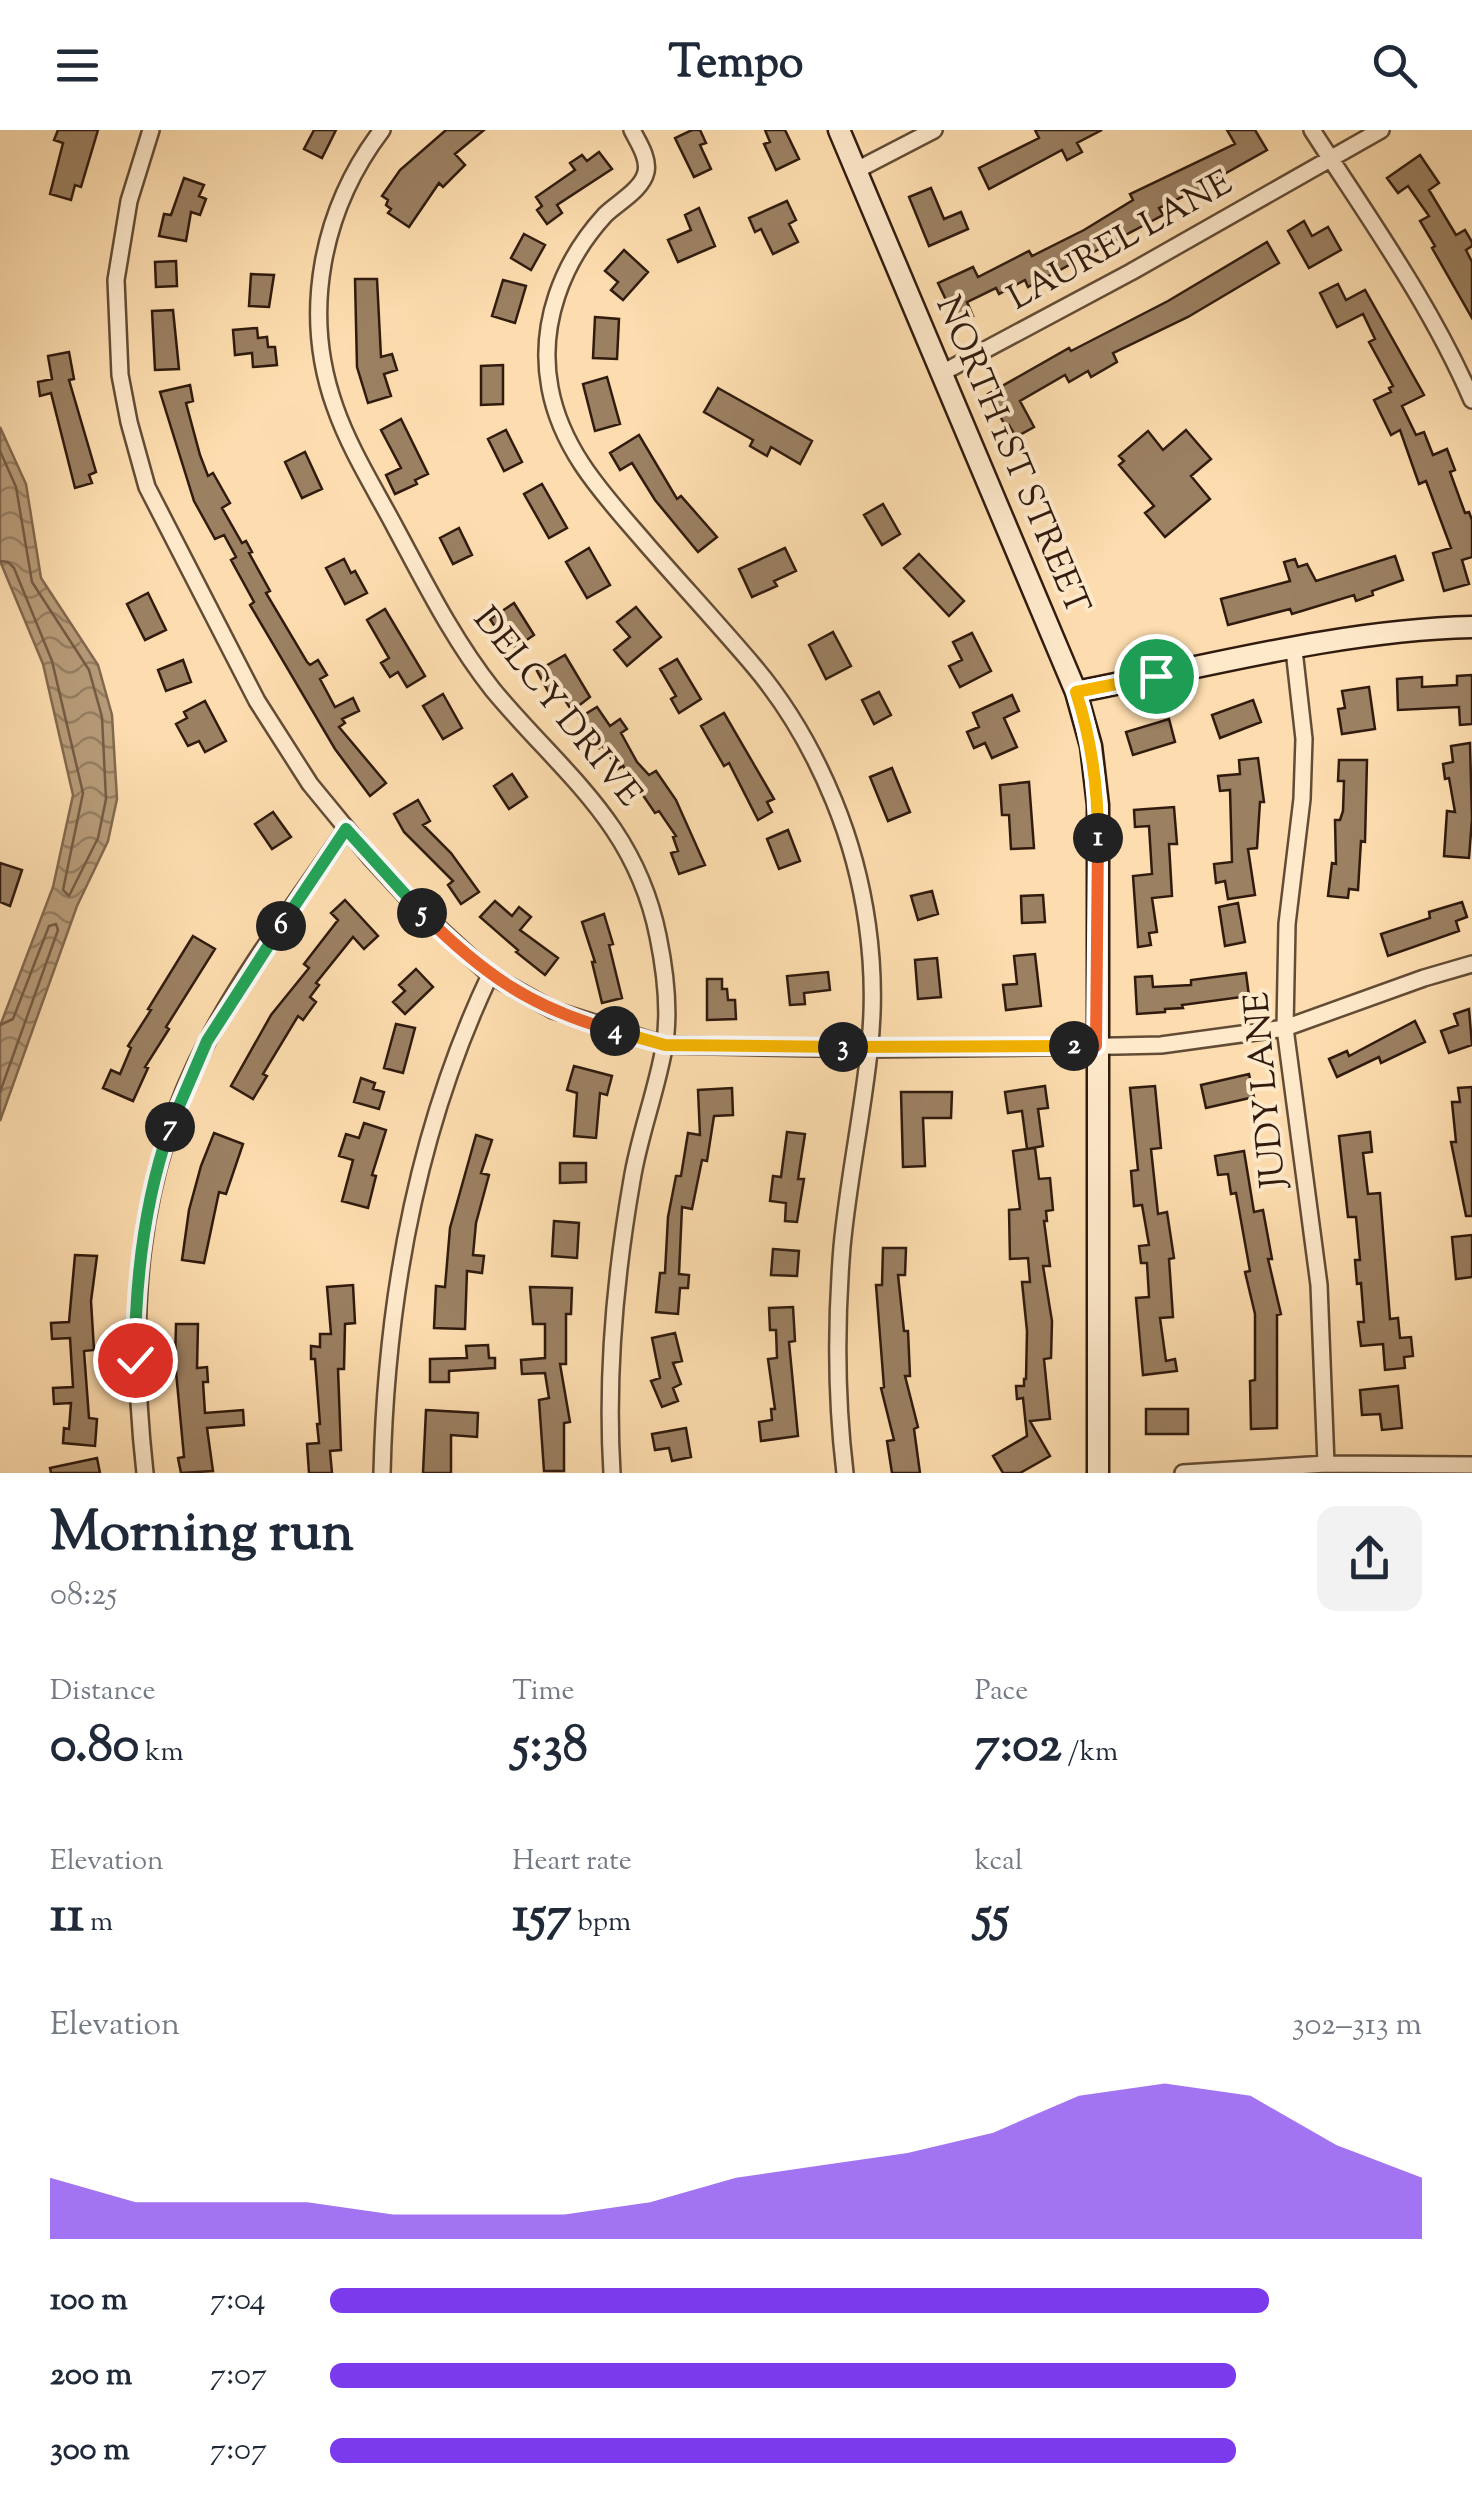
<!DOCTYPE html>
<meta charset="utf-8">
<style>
body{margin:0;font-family:"Sorts Mill Goudy",serif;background:#f2f2f3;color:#1f2937;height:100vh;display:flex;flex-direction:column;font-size:38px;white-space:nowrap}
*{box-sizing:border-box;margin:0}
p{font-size:32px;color:#747a83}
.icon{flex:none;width:55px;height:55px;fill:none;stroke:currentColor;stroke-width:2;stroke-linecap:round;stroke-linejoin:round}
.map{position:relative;height:1343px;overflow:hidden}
.details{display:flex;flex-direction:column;background:#fff;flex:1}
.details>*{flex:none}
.pin{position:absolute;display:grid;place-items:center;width:85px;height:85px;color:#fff;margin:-42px;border:5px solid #fff;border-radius:50%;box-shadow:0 2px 10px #0007}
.km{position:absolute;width:50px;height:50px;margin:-25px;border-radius:50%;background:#222;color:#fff;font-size:28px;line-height:50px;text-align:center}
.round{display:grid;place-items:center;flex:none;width:105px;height:105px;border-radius:20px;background:#f2f2f3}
.overview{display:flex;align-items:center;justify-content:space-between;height:170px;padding:0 50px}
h1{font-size:55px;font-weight:700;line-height:75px}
.stats{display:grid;grid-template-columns:repeat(3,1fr);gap:15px;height:170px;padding:10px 50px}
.stats div{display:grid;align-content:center}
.stats b{font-size:50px;font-weight:700}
.stats small{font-size:28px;font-weight:400}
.stats p{font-size:28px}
.chart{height:280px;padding:20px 50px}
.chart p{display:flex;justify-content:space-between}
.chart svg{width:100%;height:180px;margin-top:10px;fill:#7c3aed;opacity:.7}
ul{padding:0 50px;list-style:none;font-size:32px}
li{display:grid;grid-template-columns:160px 120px 1fr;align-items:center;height:75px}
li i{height:25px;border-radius:12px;background:#7c3aed}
header{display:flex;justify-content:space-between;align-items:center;height:130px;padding:0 50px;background:#fff;font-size:45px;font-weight:700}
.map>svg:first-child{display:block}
.water{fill:url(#water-waves);stroke:#81684e;stroke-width:2.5}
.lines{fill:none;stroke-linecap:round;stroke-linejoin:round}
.shore{stroke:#745b43;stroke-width:2.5}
.building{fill:#9b8062;stroke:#301b0e;stroke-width:2.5}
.street-casing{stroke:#634c36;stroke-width:20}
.secondary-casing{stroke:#301b0e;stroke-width:25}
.street{stroke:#fee9cb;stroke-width:15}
.secondary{stroke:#fee9cb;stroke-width:20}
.split-1-casing{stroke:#fff;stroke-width:20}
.split-2-casing{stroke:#fff;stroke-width:20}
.split-3-casing{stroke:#fff;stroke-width:20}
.split-4-casing{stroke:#fff;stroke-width:20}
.split-5-casing{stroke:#fff;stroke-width:20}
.split-6-casing{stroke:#fff;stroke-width:20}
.split-7-casing{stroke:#fff;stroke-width:20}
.split-8-casing{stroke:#fff;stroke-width:20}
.split-1{stroke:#f5b400;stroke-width:12}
.split-2{stroke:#f0652b;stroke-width:12}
.split-3{stroke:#f5b400;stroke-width:12}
.split-4{stroke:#f5b400;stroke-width:12}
.split-5{stroke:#f0652b;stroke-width:12}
.split-6{stroke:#22a559;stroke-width:12}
.split-7{stroke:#22a559;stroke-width:12}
.split-8{stroke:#22a559;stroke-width:12}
.labels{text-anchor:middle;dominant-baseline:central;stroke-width:8;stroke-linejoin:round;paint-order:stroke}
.street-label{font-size:35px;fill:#301b0e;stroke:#fee9cb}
</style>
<header><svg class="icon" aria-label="menu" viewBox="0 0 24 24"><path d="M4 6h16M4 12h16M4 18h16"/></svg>Tempo<svg class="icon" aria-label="search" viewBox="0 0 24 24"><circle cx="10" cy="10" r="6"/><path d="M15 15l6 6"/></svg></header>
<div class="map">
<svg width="1472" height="1343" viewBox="0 0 1472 1343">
<defs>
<pattern id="water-waves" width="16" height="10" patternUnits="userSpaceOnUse" patternTransform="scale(2.5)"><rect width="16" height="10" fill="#b79b78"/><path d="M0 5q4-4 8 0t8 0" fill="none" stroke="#957e61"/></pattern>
</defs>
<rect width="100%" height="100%" fill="#fdddaf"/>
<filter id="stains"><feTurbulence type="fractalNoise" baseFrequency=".002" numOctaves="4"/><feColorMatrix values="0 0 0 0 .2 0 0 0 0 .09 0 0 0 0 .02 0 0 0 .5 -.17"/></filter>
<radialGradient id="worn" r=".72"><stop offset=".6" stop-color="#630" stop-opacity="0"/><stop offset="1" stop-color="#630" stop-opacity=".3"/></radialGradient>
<!-- water -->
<path class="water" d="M0,297L26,354L41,448L98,535L112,585L117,669L108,711L77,776L0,991V896L53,757L73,665L43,534L0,431Z"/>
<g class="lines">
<!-- shore -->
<path class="shore" d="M0,321L16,357L32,452L89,540L102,587L106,669L98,708L69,766L63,760L83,663L52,531L14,438L8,432L0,431
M0,895L13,889L49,796L56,794L58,800L0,962"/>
</g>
<!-- building -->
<path class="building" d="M58,0H98L81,57L75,55L71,70L50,64L63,13L54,10Z
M314,0H336L322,28L304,19Z
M446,0H484L455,24L465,35L443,57L439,53L409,97L388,83L391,79L386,75L388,70L382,66L400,40Z
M692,0H700L706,13L700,15L711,39L694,47L675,8Z
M765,0H785L799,29L776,40L764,14L770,12Z
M1035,0H1102L1077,13L1082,22L1067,30L1062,20L989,59L979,38L1039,8Z
M1227,0H1255L1267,20L1203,56L1205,61L1189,70L1186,65L1159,78L1163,85L1028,157L1025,150L999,164L996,158L967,172L973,186L957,193L938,153L973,137L978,147L1029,121L1032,126L1084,100L1133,70L1130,64L1235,14Z
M599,22L612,39L557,75L562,83L547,94L537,80L542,76L536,67L575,40L570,33L582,25L587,31Z
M1420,25L1439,53L1429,60L1456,105L1465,100L1472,112V116L1466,120L1472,132V188L1432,118L1435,116L1420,91L1429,86L1408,56L1398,63L1387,48Z
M184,48L204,55L199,66L206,69L200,85L191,82L186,111L159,106L164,84L171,85Z
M931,58L944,89L961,82L968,99L929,116L909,67Z
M787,71L796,90L789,94L798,112L773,124L761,99L755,102L749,88Z
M699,78L715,116L678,132L668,110L691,100L685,85Z
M1304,91L1312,106L1328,97L1341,120L1309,138L1288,101Z
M524,104L545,115L531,140L511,128Z
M1267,112L1279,133L1188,187L1113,223L1117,232L1091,247L1088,241L1069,252L1065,245L1020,271L1034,297L1016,307L1009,295L1006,297L988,264L1069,218L1071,221L1168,171Z
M624,120L648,142L623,170L611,160L618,152L605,141Z
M176,131L177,156L156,157L155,132Z
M251,144L274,145L269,177L249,176Z
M355,149H377L381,227L392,224L397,240L384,244L391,266L368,273L357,237Z
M503,150L526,156L515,193L492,186Z
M1338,154L1346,170L1365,160L1424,265L1402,276L1416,305L1424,302L1433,325L1447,319L1455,340L1450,342L1465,383L1469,382L1472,390V427L1462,430L1469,454L1444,461L1433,423L1451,418L1426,351L1419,354L1400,300L1391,305L1374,270L1391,262L1389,258L1393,256L1369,212L1375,209L1363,184L1337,197L1320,163Z
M173,180L179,239L155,240L152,181Z
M595,187L619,189L617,229L593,228Z
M257,198L258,208L267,207L268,217H275L277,235L253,237L252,223L235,225L233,200Z
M69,222L74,249L69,250L96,342L89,345L92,353L75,358L51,263L40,266L38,252L52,249L48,226Z
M503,235V274L481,275V236Z
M607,247L620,294L595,301L583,254Z
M190,255L193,271L186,273L200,325L208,346L213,343L230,373L222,378L242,413L246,411L252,422L249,423L270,461L266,463L307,532L310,535L318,530L327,545L320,549L335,577L353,568L359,581L342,589L345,593L339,597L386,653L370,666L335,619L250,475L254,472L231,430L236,427L224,405L215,409L194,371L160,262Z
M718,258L812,311L800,334L771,317L767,326L750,316L753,310L704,282Z
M401,289L428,344L415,350L417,354L395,364L386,345L401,338L381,300Z
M506,300L522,332L504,341L488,309Z
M1186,300L1211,329L1191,346L1210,369L1165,407L1145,383L1154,376L1119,335L1124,331L1119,326L1148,301L1163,320Z
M639,305L677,369L681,366L717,407L698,422L655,370L632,333L620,340L610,323Z
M305,322L322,359L302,368L285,332Z
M542,354L567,398L549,408L524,364Z
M883,374L900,404L882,415L864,385Z
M459,398L472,425L453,434L440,408Z
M589,418L610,455L587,468L566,432Z
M785,418L796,441L774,451L777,456L752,467L739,439Z
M919,424L964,471L949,486L904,438Z
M1395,426L1403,450L1372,461L1373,465L1356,471L1354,465L1292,484L1290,479L1228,495L1221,469L1290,451L1284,432L1295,429L1298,437L1307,434L1316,451Z
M344,429L351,443L355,441L367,463L345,474L326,438Z
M148,463L166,500L145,510L127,474Z
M514,473L534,505L515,518L501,497L497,500L490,489Z
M636,477L661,507L627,536L614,520L630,507L617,492Z
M385,479L425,546L407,557L398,542L390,547L381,533L389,528L367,490Z
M833,502L851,536L826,549L809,515Z
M972,503L991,541L960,557L949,536L962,530L953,512Z
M565,525L590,567L572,581L557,558L549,563L537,541Z
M677,529L701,569L679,583L671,569L676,566L660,539Z
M183,530L191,552L166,561L158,540Z
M1472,545V594L1460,595L1459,577L1398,580L1397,549L1422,547V557L1457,555V546Z
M1369,557L1375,599L1342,604L1338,579L1345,578L1342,561Z
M879,562L891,585L874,594L862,570Z
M443,564L462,598L443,609L423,576Z
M1012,565L1019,581L1004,588L1017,617L992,628L985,613L974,618L967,602L979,597L973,583Z
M1253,570L1261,592L1220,608L1212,585Z
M205,571L226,611L205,622L199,611L188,616L176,594L187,588L184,582Z
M597,577L610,596L620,589L627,599L621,603L637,632L649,645L656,641L676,670L705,735L679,744L671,723L678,721L673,707L676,706L659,681L655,683L623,636L618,639L602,615L599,618L579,588Z
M724,583L774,669L767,672L772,682L758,690L729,633L724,636L701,596Z
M1169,589L1175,612L1133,625L1126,602Z
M1470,613L1472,689L1469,728L1444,726L1447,681L1455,682L1449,648L1445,649L1443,634L1453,632L1451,616Z
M1258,628L1264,672H1260L1257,718L1248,719L1255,765L1228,769L1225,751L1216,753L1214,734L1232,732L1230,660L1220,661L1218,646L1240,644L1239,630Z
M1339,630H1367L1365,712L1361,711L1358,760L1349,759L1348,768L1328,766L1332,733L1336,734L1335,690H1340L1343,681L1344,651H1338Z
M892,638L910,682L888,691L870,647Z
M512,644L527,667L509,679L494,656Z
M1029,652L1034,718L1011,719L1009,685H1002L1000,655Z
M418,670L430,691L423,695L451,723L479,762L461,774L448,755L453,751L404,702L394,684Z
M1174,677L1177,714H1169L1172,766L1152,768L1157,802L1149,803L1151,815L1138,817L1133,746L1152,744L1149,696L1135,697L1134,680Z
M273,682L291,707L272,719L255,694Z
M788,700L800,731L779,739L767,709Z
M0,733L22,740L10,776L0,772Z
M932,761L938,784L918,790L911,766Z
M1043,765L1045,792L1022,793L1021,766Z
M345,770L378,806L364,819L353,807L316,853L319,855L310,867L316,872L303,890L298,886L263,944L267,946L253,969L231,956L271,885L309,838L304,834L338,790L331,783Z
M495,771L512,786L519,777L531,787L520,800L558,828L545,845L516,822L518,820L480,787Z
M1462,772L1467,787L1456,791L1459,801L1388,826L1381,804L1430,788L1429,782Z
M1238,773L1245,812L1225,816L1219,777Z
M604,784L613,814L609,815L622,868L602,873L592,832H595L582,792Z
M193,806L215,819L166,897L169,899L145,937L148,938L133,971L103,958L111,940L120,944L131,918L128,916L151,880L148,879Z
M1035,824L1041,876L1006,880L1003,855L1017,854L1014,826Z
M937,828L941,867L918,869L915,830Z
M416,839L433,857L405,884L393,872L405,861L399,855Z
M828,842L830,860L804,863L805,874L790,875L787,846Z
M1246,843L1249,866L1182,875L1183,878L1165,879V882L1137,884L1135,847L1152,846L1153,857L1191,855V850Z
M707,849H722V859H727L728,870H735L736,889L707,890Z
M1469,879L1472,915L1449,923L1441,901L1458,895L1454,884Z
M1415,891L1425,912L1381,933L1379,927L1337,947L1329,929L1347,921L1349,926Z
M396,894L415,898L403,943L384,938Z
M574,936L612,946L607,965L600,963L596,1008L574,1006L577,963L567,960Z
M1249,944L1254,967L1206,978L1201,955Z
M361,948L375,953L373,959L384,962L379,979L354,972Z
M1045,956L1048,978L1038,979L1043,1016L1027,1019L1022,981L1008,983L1005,962Z
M1155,956L1161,1018L1151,1019L1158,1084L1167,1082L1174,1128L1169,1129L1173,1187L1160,1188L1166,1231L1175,1229L1177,1241L1143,1245L1136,1168L1149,1167L1147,1133H1141L1139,1116L1149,1115L1142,1075L1134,1076L1131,1041L1138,1040L1130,958Z
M1472,957V1086H1466L1451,1012H1456L1452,972H1460L1458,958Z
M732,958L733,985L714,986L707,1031L702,1030L692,1079L682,1077L679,1144L689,1145L688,1158H680L678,1184L656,1182L660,1143H665L668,1087L676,1046H681L688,1003L700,1005L698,960Z
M901,962H952L951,988H923L925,1036L903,1037Z
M364,993L386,1000L372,1045L376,1046L368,1078L342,1071L353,1030L339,1026L346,1004L359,1008Z
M787,1002L805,1004L798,1049H804L797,1092L785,1091L786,1073L770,1071L773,1046L781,1047Z
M1370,1002L1372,1022L1363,1023L1368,1064L1380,1063L1390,1189L1398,1188L1400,1208L1411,1207L1413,1226L1404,1227L1405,1238L1385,1240L1383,1214L1361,1216L1358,1192H1364L1361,1153L1357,1154L1355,1130H1360L1356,1087H1348L1339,1006Z
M214,1003L243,1014L226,1064L219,1062L204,1133L182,1130L189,1080L201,1036Z
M476,1005L492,1010L481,1043L489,1045L476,1093L473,1125L484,1126L482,1143L467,1141L465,1199L434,1198L436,1156L445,1157L450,1098Z
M1035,1018L1039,1049L1050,1048L1053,1080L1046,1081L1047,1091H1044L1050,1136H1043L1052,1191L1051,1228L1044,1229L1050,1289L1030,1291L1050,1326L1020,1343H1003L993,1326L1027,1306L1023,1268L1017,1269L1016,1256H1024V1249H1026L1027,1201L1022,1152H1030L1028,1128L1010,1129L1009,1080L1020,1079L1013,1021Z
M1244,1021L1254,1082L1263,1080L1272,1129H1268L1281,1184L1277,1185V1298L1251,1299L1250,1251L1255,1250V1184L1245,1142L1250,1141L1236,1063L1231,1064L1228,1044L1218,1045L1215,1026Z
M560,1033H586V1052L560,1053Z
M554,1091L579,1093L577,1128L552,1126Z
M1472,1105V1147L1456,1149L1452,1107Z
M883,1118H906L905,1145H898L904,1201H908L910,1246H905L918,1297L914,1299L920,1343H892L887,1311L894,1310L881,1258L884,1257L876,1155H882Z
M773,1119L799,1121L797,1146L771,1145Z
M75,1125L97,1126L91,1171L94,1220L84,1221L89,1288L97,1289L95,1316L63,1313L64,1298L69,1299L71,1273L54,1274L53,1258L73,1257L70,1208L52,1209L51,1193L69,1192Z
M353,1155L355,1193L345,1194L344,1239H338L341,1320L330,1321L332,1343H309L307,1314L319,1313L317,1294H320L315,1229H311V1216L320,1217V1204H331L327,1157Z
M530,1157L572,1158L571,1184H566V1234H560L570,1292L564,1293V1341H544L539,1270L549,1268L545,1243L522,1244L521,1230L545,1228V1194H533Z
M793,1177L795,1211L789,1212L798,1306L761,1311L759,1292L772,1290L771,1279H775L768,1229L777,1228L776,1200H770L769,1178Z
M176,1194H198L197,1238L207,1237L208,1252H203L205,1283L243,1280L244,1295L207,1298L213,1341L181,1343L178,1328L184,1327L175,1231Z
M675,1203L682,1231L673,1233L681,1254L673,1258L678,1271L662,1277L651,1251L660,1248L652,1208Z
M488,1215L489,1228H495V1238L449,1241V1252H430V1229L467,1228L466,1216Z
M1398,1256L1402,1298L1382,1300L1380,1284L1362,1285L1360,1260Z
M1146,1279H1188V1304H1146Z
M426,1280L478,1283L477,1307L451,1305V1343H423Z
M686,1298L691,1327L672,1331L669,1318L655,1320L652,1304Z
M97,1328L100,1343H51L50,1338Z"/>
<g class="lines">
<defs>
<path id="street" d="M151,0L129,71L116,150L120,245L129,292L147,357L257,571L310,654L370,727L416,777L490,845L553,880L665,915L870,919L1117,916L1161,915L1285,898L1424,848L1472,834
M382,0C322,79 301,182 335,277C350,320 375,359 396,399C425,453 454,511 493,560C562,643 635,692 658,806C665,840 670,884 664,918C656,963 639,1006 632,1050C615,1147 606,1245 612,1343
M632,0C638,12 649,28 646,42C642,60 617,73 605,85C562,132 538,195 550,258C562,323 607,368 648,416C683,456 719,495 753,535C787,575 814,622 834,671C866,749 879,838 869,922C862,987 848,1052 842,1117C836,1191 836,1269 845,1343
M1312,0C1369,89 1430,173 1472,270
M855,41L934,0
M940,244L1131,142L1381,0
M1294,520L1304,609L1302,669L1287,794L1285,898L1319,1155L1326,1334
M145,1343C128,1189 134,1048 209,908C248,835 300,768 346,699
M382,1343C386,1172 416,1001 490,845
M1183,1343L1326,1334L1472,1335"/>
<path id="secondary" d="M839,0L1076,562L1091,616L1098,675V1343
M1076,562C1205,537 1340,500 1472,497"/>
</defs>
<!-- street casing -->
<use href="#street" class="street-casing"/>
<!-- secondary casing -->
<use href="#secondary" class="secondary-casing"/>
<!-- street -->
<use href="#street" class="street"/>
<!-- secondary -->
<use href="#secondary" class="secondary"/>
</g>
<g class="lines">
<defs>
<path id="split-1" d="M1098,708C1098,657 1092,611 1076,562L1156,546"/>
<path id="split-2" d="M1074,916H1096L1098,708"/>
<path id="split-3" d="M843,917L1074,916"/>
<path id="split-4" d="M615,901L665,915L843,917"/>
<path id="split-5" d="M422,783C483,844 531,878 615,901"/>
<path id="split-6" d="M281,796L346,699L422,783"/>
<path id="split-7" d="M170,997L207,911L281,796"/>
<path id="split-8" d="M135,1230C135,1150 144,1072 170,997"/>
</defs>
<!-- split-1 casing -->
<use href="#split-1" class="split-1-casing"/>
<!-- split-2 casing -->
<use href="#split-2" class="split-2-casing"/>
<!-- split-3 casing -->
<use href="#split-3" class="split-3-casing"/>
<!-- split-4 casing -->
<use href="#split-4" class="split-4-casing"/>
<!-- split-5 casing -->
<use href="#split-5" class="split-5-casing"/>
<!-- split-6 casing -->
<use href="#split-6" class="split-6-casing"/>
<!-- split-7 casing -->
<use href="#split-7" class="split-7-casing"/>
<!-- split-8 casing -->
<use href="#split-8" class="split-8-casing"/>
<!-- split-1 -->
<use href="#split-1" class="split-1"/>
<!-- split-2 -->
<use href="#split-2" class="split-2"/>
<!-- split-3 -->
<use href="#split-3" class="split-3"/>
<!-- split-4 -->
<use href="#split-4" class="split-4"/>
<!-- split-5 -->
<use href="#split-5" class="split-5"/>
<!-- split-6 -->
<use href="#split-6" class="split-6"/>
<!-- split-7 -->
<use href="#split-7" class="split-7"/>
<!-- split-8 -->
<use href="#split-8" class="split-8"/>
</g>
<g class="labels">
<!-- street labels -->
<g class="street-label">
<text transform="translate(1121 112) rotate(-29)">LAUREL LANE</text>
<text transform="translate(1011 326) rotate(67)">NORTH 1ST STREET</text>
<text transform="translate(556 578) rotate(51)">DELCY DRIVE</text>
<text transform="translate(1267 960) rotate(-95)">JUDY LANE</text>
</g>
</g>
<rect width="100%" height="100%" filter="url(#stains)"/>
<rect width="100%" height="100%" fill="url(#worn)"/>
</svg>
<div class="pin" style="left:1156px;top:546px;background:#1e9e55"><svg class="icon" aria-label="arrive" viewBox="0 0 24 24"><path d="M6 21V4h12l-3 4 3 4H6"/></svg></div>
<div class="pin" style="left:135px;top:1230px;background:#d93025"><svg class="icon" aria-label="check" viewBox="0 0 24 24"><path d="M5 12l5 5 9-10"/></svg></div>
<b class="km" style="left:1098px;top:708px">1</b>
<b class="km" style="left:1074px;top:916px">2</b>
<b class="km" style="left:843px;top:917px">3</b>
<b class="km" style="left:615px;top:901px">4</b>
<b class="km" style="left:422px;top:783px">5</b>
<b class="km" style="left:281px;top:796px">6</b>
<b class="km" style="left:170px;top:997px">7</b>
</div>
<section class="details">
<div class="overview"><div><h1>Morning run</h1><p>08:25</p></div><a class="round"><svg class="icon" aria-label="share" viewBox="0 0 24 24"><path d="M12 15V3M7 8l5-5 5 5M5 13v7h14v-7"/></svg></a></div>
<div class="stats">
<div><p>Distance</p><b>0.80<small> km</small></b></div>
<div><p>Time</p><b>5:38</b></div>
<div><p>Pace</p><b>7:02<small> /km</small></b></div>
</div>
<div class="stats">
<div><p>Elevation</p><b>11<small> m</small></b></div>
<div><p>Heart rate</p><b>157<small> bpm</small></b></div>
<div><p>kcal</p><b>55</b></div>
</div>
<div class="chart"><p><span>Elevation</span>302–313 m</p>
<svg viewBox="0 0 160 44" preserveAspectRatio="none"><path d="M0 44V29L10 35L20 35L30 35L40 38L50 38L60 38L70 35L80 29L90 26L100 23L110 18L120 9L130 6L140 9L150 21L160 29V44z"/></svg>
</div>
<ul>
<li><b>100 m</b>7:04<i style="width:86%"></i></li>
<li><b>200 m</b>7:07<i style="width:83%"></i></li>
<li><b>300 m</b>7:07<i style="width:83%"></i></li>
</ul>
</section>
